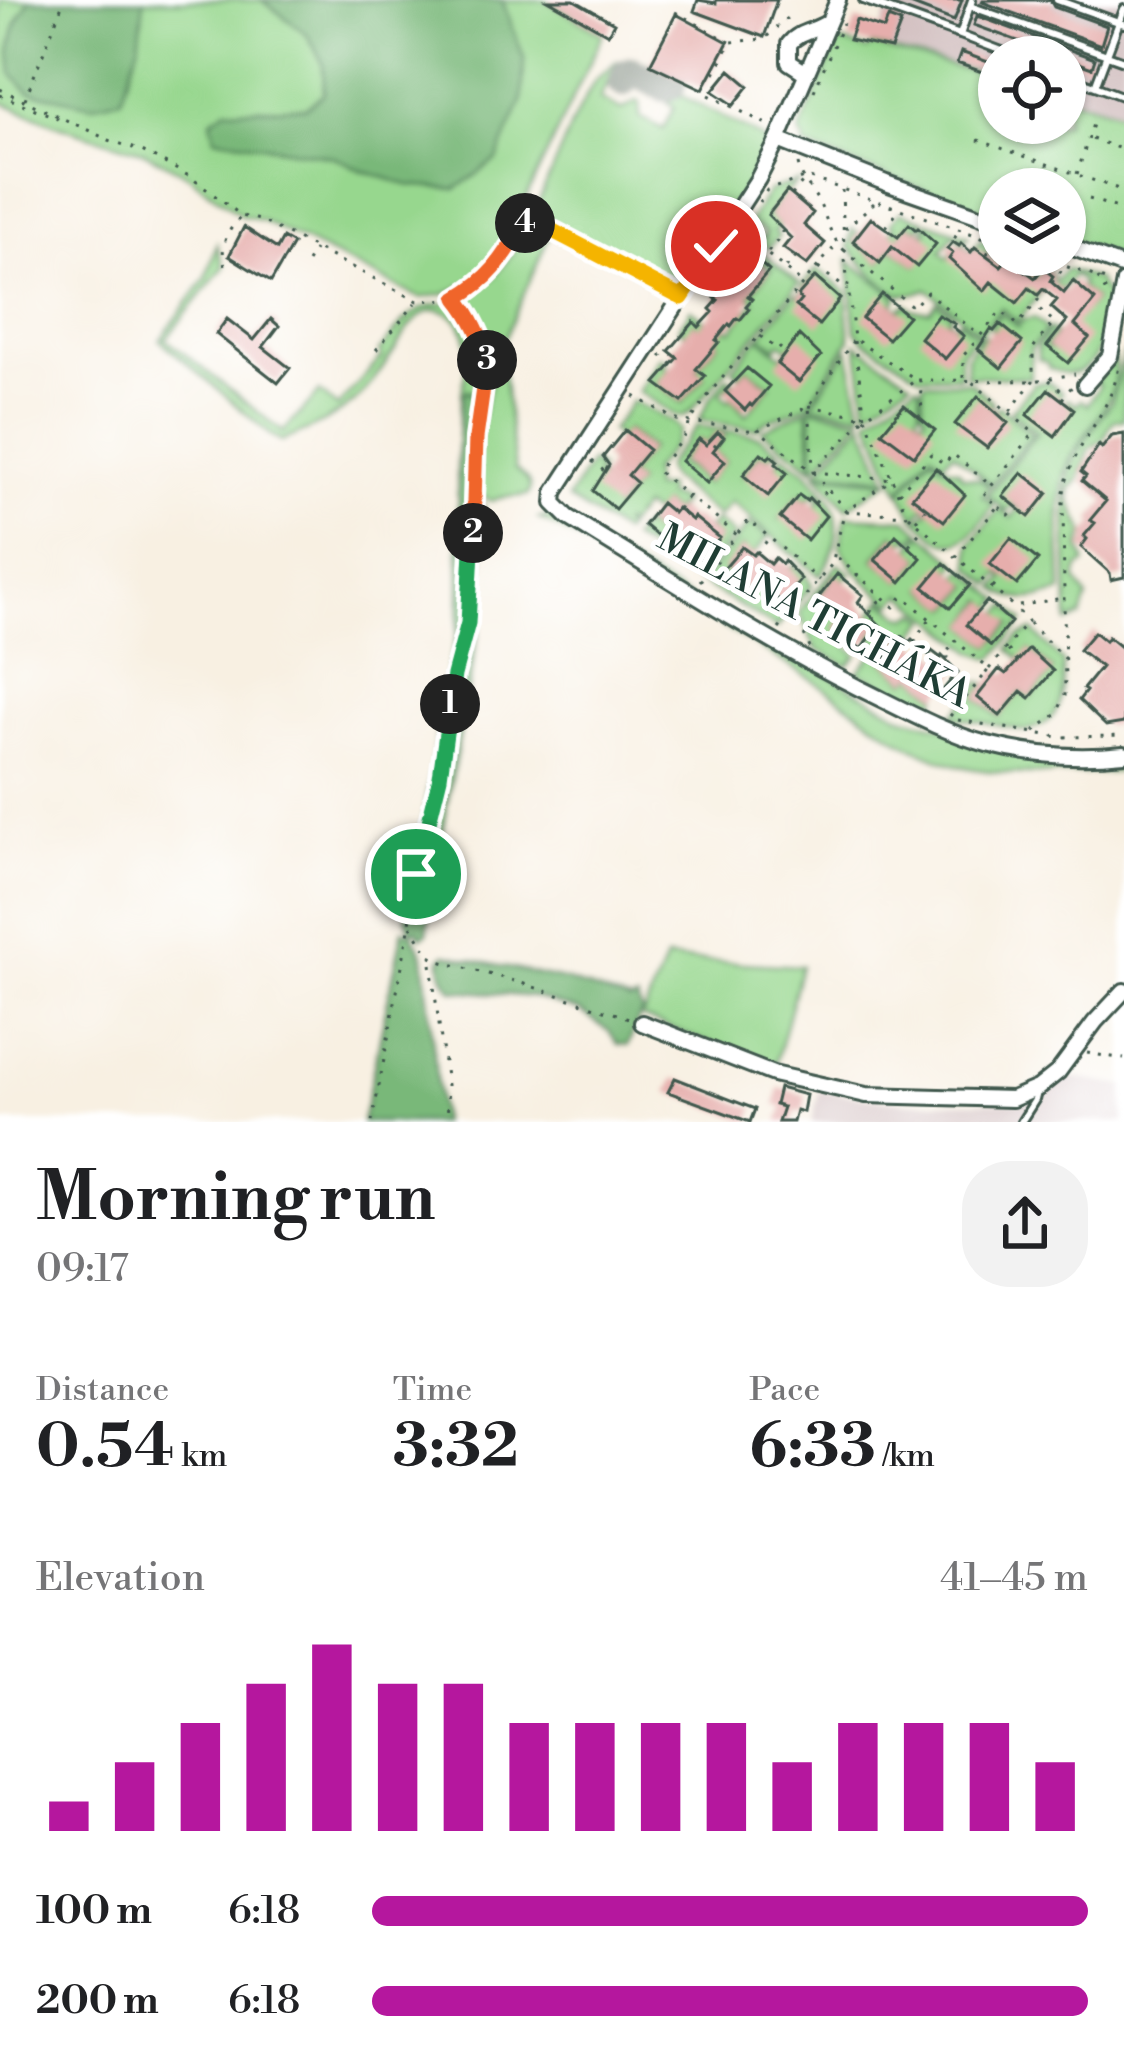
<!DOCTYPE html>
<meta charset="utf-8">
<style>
body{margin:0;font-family:"Libre Bodoni",serif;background:#f2f2f2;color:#202124;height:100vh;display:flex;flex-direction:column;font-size:45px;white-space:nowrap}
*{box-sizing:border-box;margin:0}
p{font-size:39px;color:#757577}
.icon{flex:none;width:66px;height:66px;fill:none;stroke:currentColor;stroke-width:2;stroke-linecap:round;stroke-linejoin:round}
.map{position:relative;height:1122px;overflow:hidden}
.side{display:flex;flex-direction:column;background:#fff;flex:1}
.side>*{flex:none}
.fabs{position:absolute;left:978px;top:36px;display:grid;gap:24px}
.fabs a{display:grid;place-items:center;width:108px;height:108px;border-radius:50%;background:#fff;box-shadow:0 3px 9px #0004;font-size:60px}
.pin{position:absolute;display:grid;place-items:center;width:102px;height:102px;color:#fff;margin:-51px;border:6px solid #fff;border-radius:50%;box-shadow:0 3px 12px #0007}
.km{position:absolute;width:60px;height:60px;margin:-30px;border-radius:50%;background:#222;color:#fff;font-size:33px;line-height:60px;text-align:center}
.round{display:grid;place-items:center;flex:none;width:126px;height:126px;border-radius:48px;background:#f2f2f2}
.headline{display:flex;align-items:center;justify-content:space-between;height:204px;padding:0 36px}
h1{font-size:66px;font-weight:700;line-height:90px}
.figures{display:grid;grid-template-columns:repeat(3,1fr);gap:18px;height:204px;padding:12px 36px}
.figures div{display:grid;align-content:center}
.figures b{font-size:60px;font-weight:700}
.figures small{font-size:33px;font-weight:400}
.figures p{font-size:33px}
.chart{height:336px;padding:24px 36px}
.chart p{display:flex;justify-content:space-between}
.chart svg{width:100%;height:216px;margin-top:12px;stroke:#b5179e;stroke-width:6}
ul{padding:0 36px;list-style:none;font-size:39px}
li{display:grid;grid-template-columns:192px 144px 1fr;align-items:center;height:90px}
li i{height:30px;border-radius:15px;background:#b5179e}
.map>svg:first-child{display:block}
.industrial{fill:#d2bfc0}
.green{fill:#97d78e;stroke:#5b8a61;stroke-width:3}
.forest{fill:#79b879;stroke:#4c7a56;stroke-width:3}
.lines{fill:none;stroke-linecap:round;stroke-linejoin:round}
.taxiway{stroke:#8c968b;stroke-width:30}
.building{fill:#e6aeac}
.service-casing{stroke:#40584e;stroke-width:12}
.minor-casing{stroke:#40584e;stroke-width:20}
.path{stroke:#40584e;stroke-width:3;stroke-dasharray:3 9;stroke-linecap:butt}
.service{stroke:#fff;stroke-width:6}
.minor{stroke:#fff;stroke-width:14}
.split-1-casing{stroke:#fff;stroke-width:24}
.split-2-casing{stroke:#fff;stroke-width:24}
.split-3-casing{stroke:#fff;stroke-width:24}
.split-4-casing{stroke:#fff;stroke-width:24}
.split-5-casing{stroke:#fff;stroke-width:24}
.split-6-casing{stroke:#fff;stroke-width:24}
.split-1{stroke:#22a559;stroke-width:15}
.split-2{stroke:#22a559;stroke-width:15}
.split-3{stroke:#f0652b;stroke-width:15}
.split-4{stroke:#f0652b;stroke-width:15}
.split-5{stroke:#f5b400;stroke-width:15}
.split-6{stroke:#f5b400;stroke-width:15}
.labels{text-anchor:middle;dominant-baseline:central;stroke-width:10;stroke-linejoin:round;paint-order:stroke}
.street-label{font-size:39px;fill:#1f3d34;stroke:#fff}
</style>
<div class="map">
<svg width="1124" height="1122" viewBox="0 0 1124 1122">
<rect width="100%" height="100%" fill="#fff"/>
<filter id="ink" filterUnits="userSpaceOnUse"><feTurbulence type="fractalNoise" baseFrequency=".00833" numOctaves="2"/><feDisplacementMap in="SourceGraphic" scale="24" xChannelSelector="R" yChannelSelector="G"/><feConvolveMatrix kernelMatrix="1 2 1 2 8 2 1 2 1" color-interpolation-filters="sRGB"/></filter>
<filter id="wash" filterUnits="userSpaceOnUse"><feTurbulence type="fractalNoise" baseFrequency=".004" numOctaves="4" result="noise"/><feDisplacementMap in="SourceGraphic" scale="48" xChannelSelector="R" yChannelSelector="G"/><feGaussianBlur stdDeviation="2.7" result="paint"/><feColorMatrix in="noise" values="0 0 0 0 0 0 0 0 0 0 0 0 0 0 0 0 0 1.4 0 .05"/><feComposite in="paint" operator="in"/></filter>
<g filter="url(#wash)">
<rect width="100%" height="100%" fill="#f8f0e2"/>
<!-- industrial -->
<path class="industrial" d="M892,0H1124V117L1065,100V57H999V83L873,51Z
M1065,1076L1124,1086V1122H812L819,1091L905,1102H1035Z"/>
<!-- green -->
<path class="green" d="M0,0H30L16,23L144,0H262L307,34L323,63L324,93L306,107L225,109L215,137L335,157L361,170L408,185L456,189L497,160L524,58L502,0H545L603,34L519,213L484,275L445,294L420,298L260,220L242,216L189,176L142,151L69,129L0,102Z
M838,41L867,50L872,46L999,78V123H1065V96L1124,114V260L1065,239V189H999V216L804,146L805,142L800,134L801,129Z
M617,61L625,65L618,79L611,76L600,99L622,110L637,101L640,103V117L663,129L674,107L668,103L677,93L762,138C763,141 766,144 766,147C768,163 695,266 682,287L677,289L667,286L538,217L534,212L574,119L595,80Z
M797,182L768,215L780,225L775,232L779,236L768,249L744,230L747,225L763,239L766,233L749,222L769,191Z
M900,212L924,220L918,228L925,233L928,230L924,226L928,222L969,236L964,242L954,235L941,251L948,258L961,243L971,251L980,240L993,244L986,253L992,259L996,255L992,251L997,245L999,255H1026L1019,264L1026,270L1029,266L1025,263L1030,256L1050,263L1045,269L1054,277L1017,322L1001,308L980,333L927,289C918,292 907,297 898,293C882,286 859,260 848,246L852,229L858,234L853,241L880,262L892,247L917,266L929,240L909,224L897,239L890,233L895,227L891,223Z
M537,231L550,234L500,349L515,469C523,477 534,482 528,495C514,498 505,494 492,501L477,494C477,472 477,449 480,426C483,405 493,382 490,359C487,337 464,320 467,297L495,276L524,237Z
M740,235L799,283L691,411L682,417L676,416L638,391L660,357L667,362L664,366L669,371L656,383L682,403L705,377L696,369L719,342L716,339L713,341L694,323L686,334L679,328L691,309L720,334L727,327L732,330L755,302L749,296L771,269L744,249L736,261L731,257L727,261L725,259Z
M217,244L224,267L166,339L283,432L320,392L337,407L382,357L379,352C403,323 411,303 453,303C484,327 484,365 479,401L473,393L462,394C465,369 476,331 451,315C422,296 403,338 390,357C380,372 369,388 355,401C333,420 309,430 282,441L271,435L160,340L206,278Z
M848,260L898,297L893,304L900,309L906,304L914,310L930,311L937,302L951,314L948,319L955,324L959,320L978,336L975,340L972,339L960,353V376H920L865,341L856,331Z
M817,269L846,292L850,339L808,405L764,422L756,429L699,420L709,400L727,377L733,381L720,393L728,401L731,398L746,415L771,385L747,368L740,375L733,369L759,337L783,356L789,348L780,343L776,347L761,335L795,294L798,296L803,289L802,287Z
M1066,269L1097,280L1110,302C1105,333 1097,391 1049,368L1047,363L1038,359L1037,347L1051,329L1056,334L1046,347L1051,349L1095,300L1080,287L1082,282L1073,275L1061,290L1057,287L1053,292L1050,289Z
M1001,313L1018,327L1023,320L1034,318L1047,329L1031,348L1030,378L966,376L967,355L983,335L988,338L993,332L990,327Z
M857,344L911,381L867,411Z
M848,349L862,414L812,405Z
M1124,353V420H1115L1111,424L1104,439L1090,448L1078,481L1070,489L1069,499L1085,533L1080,548L1086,563L1079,568L1076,580L1087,598L1081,617L1068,622L1066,491L1071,466L1082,445L1112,401Z
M1114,359C1123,407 1074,433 1064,477C1056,513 1062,555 1062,592C1038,600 1017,605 996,588L1005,578L1000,574L992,585L971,567L970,545L999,509L1011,518L1018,509L1013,505L1007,511L987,495L1037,433L1011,411L1034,383L1048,382L1062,393L1058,398L1065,403L1068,399L1076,405L1081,400L1087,405L1099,386L1095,382Z
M923,382H970L993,402L990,405L996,410L999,406L1032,434L991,484L953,452L944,462L931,452L899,491L869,418L917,384L920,388V409L916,415L922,419L926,414L923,412Z
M632,401L673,422L680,430L674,444L652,471L653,489L666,487V496L682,501L673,513L662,504L653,514L643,507L628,525L623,523L622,525L626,528L622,533L568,499L591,462L600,469L596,474L602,480L615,509L637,483L628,475L650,448L626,430L619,438L611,431Z
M811,408L861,418L815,468Z
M808,409L812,467L762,430Z
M863,422L887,478L818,471Z
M697,426L725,430L716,440L712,437L707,445L699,439L679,464L682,467L685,465L705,484L725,461L713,451L729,431L759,436L781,452L779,454L774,451L768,458L760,453L743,475L776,464L784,455L808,472L823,490L818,497L813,494L807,501L799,495L781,518L814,507L826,493C845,518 837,551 820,576L731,502L718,517L670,478L665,469L668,462Z
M931,456L945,466L959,470L962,476L980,479L989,486L982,496L994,505C982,520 964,553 941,540C933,536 925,526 918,520L929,511L924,508L915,518L901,493Z
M818,474L888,481L847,508Z
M551,515L663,583L902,716L1075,762L1073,772L1124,766V771C1077,775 994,778 950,763C900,747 860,711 817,683C765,649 710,620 658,589C618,565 582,538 539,519Z
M846,516L907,519L920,531L912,540L908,537L903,543L894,534L874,559L901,581L921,558L909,550L923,533L958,563L952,570L925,588L951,608L971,586L958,577L965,569L1001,600L994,609L985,600L967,625L991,646L1012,624L999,615L1008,606L1024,621L993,659L974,652L903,594L893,604L864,580L865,578L855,570L840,547Z
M716,520L734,535L698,581L631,539L644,525L669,546L675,540L701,560L719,538L709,528Z
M750,523L768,537L753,556L742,547L723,570L748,590L756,582L781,602L800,579L789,570L794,565L806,575L812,586L777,628L701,583Z
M838,564L850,573L843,581L835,574L817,597L843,619L836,628L850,640L847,645L858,655L848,666L816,649L799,612Z
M883,600L902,616L910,617L918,612L928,619L908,643L900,636L882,659L907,681L913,675L938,696L930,708L858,672L880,646L871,637L880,625L870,616Z
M1033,631L1063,662C1063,696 1064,722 1025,731L952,716L981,682L987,684L977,697L999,717L1021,691L1031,698L1053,670L1029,650L1022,660L1009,649L1019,637Z
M666,959L801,966L775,1067L642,1018Z"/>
<!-- forest -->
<path class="forest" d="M30,0H144L139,46L121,98L92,105L28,91L12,73L10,52L16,23Z
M262,0H502L524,58L522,101L497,160L456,189L408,185L361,170L335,157L215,137L211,120L226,109L306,107L324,93L323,63L307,34Z
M468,390L478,402L470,487L472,496L483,505L486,513L479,630L449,793L427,933L421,937L417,930L411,931L406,917L450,659C465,619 459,570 458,527C457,482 456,438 462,394Z
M403,929L412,934L424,955L441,1122H362Z
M446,954L568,981L630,1002L637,1000L642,1011L628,1045L618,1044L609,1031L579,1011L533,997L454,990C444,981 441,972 441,959Z"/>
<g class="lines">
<!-- taxiway -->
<path class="taxiway" d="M622,82L627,73L632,71L665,87L671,85"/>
</g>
<g id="blocks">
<!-- building -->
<path class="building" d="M548,0H574L614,23L608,34Z
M698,0L716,3V0H777L764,37L694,11Z
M900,0H962L954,21Z
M983,0H1050L1054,7L1107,26L1101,45L982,2Z
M676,14L728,42L703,89L650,64Z
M977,16L1095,59L1092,68L974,25Z
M888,18L901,23L891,49L849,40L856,20L884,29Z
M961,52L999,66V78L957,63Z
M730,70L749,86L734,105L713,91Z
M787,191L813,213L804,225L825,243L807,265L783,248L791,238L768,215Z
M871,218L898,237L909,224L916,230L918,228L936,244L917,267L892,247L880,263L853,241Z
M244,227L277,249L283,238L293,244L271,282L229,256Z
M953,242L959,246L961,243L971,252L975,247L1001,266L1008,258L1035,278L1043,268L1053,276L1050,281L1064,293L1073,281L1095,300L1075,325L1089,338L1068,363L1047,346L1067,321L1051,307L1057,300L1043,289L1038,295L1029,288L1017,303L991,282L984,291L949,259L953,253L947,249Z
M745,249L769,271L748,296L752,299L746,306L749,309L740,320L737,318L731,326L729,324L716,340L719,342L696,369L705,376L682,402L656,383L678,358L669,351L694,322L699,327L713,312L710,309L718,300L715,298L728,284L721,279Z
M815,277L840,299L819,325L796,306L801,300L798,296Z
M882,294L908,316L888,339L862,318Z
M938,315L955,324L953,327L964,336L945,359L920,338Z
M227,319L254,340L271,319L279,326L263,347L290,368L278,383L216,334Z
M1000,324L1022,342L1001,368L978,349L991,329L994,331Z
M799,335L821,356L799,382L777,364Z
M747,368L769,386L752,406L750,404L745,410L725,391Z
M1048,389L1074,409L1055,436L1027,415Z
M978,396L1008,423L987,448L955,424Z
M904,405L935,430L914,456L882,432Z
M625,430L649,450L628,475L637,483L615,509L593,491L609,465L603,457Z
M718,432L724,437L713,451L725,461L707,483L681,461L699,439L706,445Z
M1124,434V577L1111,580L1110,573L1081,547L1087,539L1084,536L1095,523L1090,520L1106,501L1082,481L1086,476L1081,472L1099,445L1102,448L1112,436Z
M761,453L768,458L771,455L778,461L776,464L787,473L768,496L743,475Z
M936,468L965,495L944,521L912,497Z
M1022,473L1048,493L1029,517L1003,496Z
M799,495L807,501L809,498L826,516L807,540L780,518Z
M661,503L673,513L677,508L692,520L694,517L720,538L701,560L675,540L670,547L644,525Z
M896,535L921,558L901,582L875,560Z
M1011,538L1038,560L1017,585L990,564Z
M742,547L753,555L756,552L770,564L775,558L782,564L784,561L801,579L782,602L756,582L749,591L723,569Z
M944,563L970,585L950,608L924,587Z
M837,574L863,595L858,602L880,625L861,649L835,628L843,619L818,598Z
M987,601L1011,622L991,646L966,625Z
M1094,632L1105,641L1108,637L1124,650V723L1106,726L1079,700L1086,691L1083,689L1101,667L1079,650Z
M902,636L909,642L912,639L929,655L932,651L941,658L942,656L958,672L938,696L913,675L908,681L883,660Z
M1029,649L1053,671L1030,698L1021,691L1000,716L977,697L999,669L1006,674Z
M675,1078L755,1109L750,1122L668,1092Z
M779,1088L806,1095L803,1112L796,1110L793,1122H778L783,1107L775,1105Z"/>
</g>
</g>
<g filter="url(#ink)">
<use href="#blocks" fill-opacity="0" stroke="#40584e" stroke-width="3"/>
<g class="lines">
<defs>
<path id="service" d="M863,0L960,35L972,0
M1057,0L1124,24
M970,6L1124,61
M960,35L1018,57
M1065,75L1095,86L1124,9
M1095,86L1124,97
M457,299C495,276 506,254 528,217L682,298
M1021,1122L1035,1100L1038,1088"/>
<path id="minor" d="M838,0L778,140L758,179L555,492L554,503L568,517C664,576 760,638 861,689C902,709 943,732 987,744C1033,756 1077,759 1124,754
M806,73L789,62V44C800,30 815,32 828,22
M778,140L886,183L999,223
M1065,245L1124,267
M1085,385L1110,356L1124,282
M642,1023L773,1074L866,1095L1012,1099L1038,1088L1058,1072L1095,1022L1124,991"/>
</defs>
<!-- service casing -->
<use href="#service" class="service-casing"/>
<!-- minor casing -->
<use href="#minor" class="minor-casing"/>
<!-- path -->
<path class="path" d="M675,12L730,42
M715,73L731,42L764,39L788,17
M0,89L109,140L142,151L189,176L242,216L260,220L418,301L451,299
M814,91L843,23
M0,95L65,121
M709,95L764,123H773
M25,99L64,0
M1092,139L1124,150
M978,140L1124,191
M798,164C802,182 814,191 821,207C828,222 831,238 844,250L854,339L917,380L1033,381L1075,374
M1077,174L1093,124
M842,190L844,250L913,307L927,292L980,336L1001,311L1018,325L1065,266
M792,195L802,183
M1089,199L1124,210
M759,202L767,190L807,177L999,243
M746,222L757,230
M886,227L900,209
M845,229L874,203
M741,232L802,283
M954,236L963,243
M768,252L782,235V231
M987,254L998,235
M1033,255L1111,282
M307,262L314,250
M225,265C220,245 226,232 241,217
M1020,266L1029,255
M786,268L797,256
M818,268L848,290
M1098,278L1109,297
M704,287L717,297
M760,336L778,350L780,348L786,353
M853,341L809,406L758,430L813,472L892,479L865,417
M854,341L865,417L916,380
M376,350L416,303
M661,355L672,364
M963,378V356L978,339
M1049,380L1065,394
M634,396L677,420L755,431
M1062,399L1073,385
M809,406L865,417L813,472V467Z
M1010,411L1033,381V348L1054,322L1036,306
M918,417L922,412L920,381
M714,446L727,429
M592,461L604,471
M899,493L931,454L944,464L953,454L989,484
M815,503L825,491
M999,507L1009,515L1016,507
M678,509L688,496
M909,516L1014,607L1062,598
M916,520L925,509
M738,533L749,520L819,580
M909,545L923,529
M757,553L770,537
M956,557L998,506L984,495L1034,433L972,382
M838,558L894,607L903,596L930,619
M700,581L737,535L657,471L688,431L689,423L712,390L837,244
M993,587L1001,578
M870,612L880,600
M1029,623L1065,659
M779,629L794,610
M915,642V638L930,619L989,669L983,677
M810,648L794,610L832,564L844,513L846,511L907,515L892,479L846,511L813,472
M1008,650L1017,661
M946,659L948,657L945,654L955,643
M989,669L1028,621L1015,608
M950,716L983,677L987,681
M958,720L1058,737L1124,736
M1034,731L1056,715L1065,696L1063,498C1071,441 1109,421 1119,366
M411,926L428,953
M1087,1053L1124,1059
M372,1122L410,924L416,874L440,777L454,675L468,623L476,438L488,366L484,347L463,306
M448,1122L447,1085L430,956L439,961L518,982L629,1018"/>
<!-- service -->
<use href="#service" class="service"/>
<!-- minor -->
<use href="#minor" class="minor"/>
</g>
</g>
<g class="lines" filter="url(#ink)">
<defs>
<path id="split-1" d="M416,874L440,777L450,704"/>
<path id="split-2" d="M450,704L454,675L468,623L473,533"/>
<path id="split-3" d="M473,533L476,438L487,360"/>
<path id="split-4" d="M487,360C483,339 471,315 457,298C493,277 503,258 525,223"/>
<path id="split-5" d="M525,223L528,218L676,295"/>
<path id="split-6" d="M676,295L682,298L716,246"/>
</defs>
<!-- split-1 casing -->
<use href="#split-1" class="split-1-casing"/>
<!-- split-2 casing -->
<use href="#split-2" class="split-2-casing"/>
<!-- split-3 casing -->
<use href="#split-3" class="split-3-casing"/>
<!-- split-4 casing -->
<use href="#split-4" class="split-4-casing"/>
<!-- split-5 casing -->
<use href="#split-5" class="split-5-casing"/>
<!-- split-6 casing -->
<use href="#split-6" class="split-6-casing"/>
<!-- split-1 -->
<use href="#split-1" class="split-1"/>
<!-- split-2 -->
<use href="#split-2" class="split-2"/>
<!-- split-3 -->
<use href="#split-3" class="split-3"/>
<!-- split-4 -->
<use href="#split-4" class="split-4"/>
<!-- split-5 -->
<use href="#split-5" class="split-5"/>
<!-- split-6 -->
<use href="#split-6" class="split-6"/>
</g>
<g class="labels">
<!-- street labels -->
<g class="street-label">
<text transform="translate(814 617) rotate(28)">MILANA TICHÁKA</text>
</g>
</g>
</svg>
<div class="fabs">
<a><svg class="icon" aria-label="locate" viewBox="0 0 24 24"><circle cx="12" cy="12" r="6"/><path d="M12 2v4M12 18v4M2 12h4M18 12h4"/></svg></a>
<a><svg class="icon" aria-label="layers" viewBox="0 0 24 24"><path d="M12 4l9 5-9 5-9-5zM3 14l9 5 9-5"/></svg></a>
</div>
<div class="pin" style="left:416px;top:874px;background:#1e9e55"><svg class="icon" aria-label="arrive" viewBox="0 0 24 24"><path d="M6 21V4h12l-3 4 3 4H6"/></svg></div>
<div class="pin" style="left:716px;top:246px;background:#d93025"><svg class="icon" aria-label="check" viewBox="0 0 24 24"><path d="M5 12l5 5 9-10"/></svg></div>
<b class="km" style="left:450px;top:704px">1</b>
<b class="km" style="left:473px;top:533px">2</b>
<b class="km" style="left:487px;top:360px">3</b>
<b class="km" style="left:525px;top:223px">4</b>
</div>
<section class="side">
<div class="headline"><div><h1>Morning run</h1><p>09:17</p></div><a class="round"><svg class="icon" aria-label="share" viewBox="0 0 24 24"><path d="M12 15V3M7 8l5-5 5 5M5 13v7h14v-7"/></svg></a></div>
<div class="figures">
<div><p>Distance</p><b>0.54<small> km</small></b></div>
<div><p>Time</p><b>3:32</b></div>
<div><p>Pace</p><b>6:33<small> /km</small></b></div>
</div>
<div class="chart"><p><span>Elevation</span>41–45 m</p>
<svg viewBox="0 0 160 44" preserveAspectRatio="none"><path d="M5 44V38M15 44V30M25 44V22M35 44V14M45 44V6M55 44V14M65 44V14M75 44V22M85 44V22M95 44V22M105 44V22M115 44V30M125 44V22M135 44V22M145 44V22M155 44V30"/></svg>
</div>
<ul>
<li><b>100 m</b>6:18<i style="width:100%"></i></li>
<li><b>200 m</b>6:18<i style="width:100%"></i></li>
</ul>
</section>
